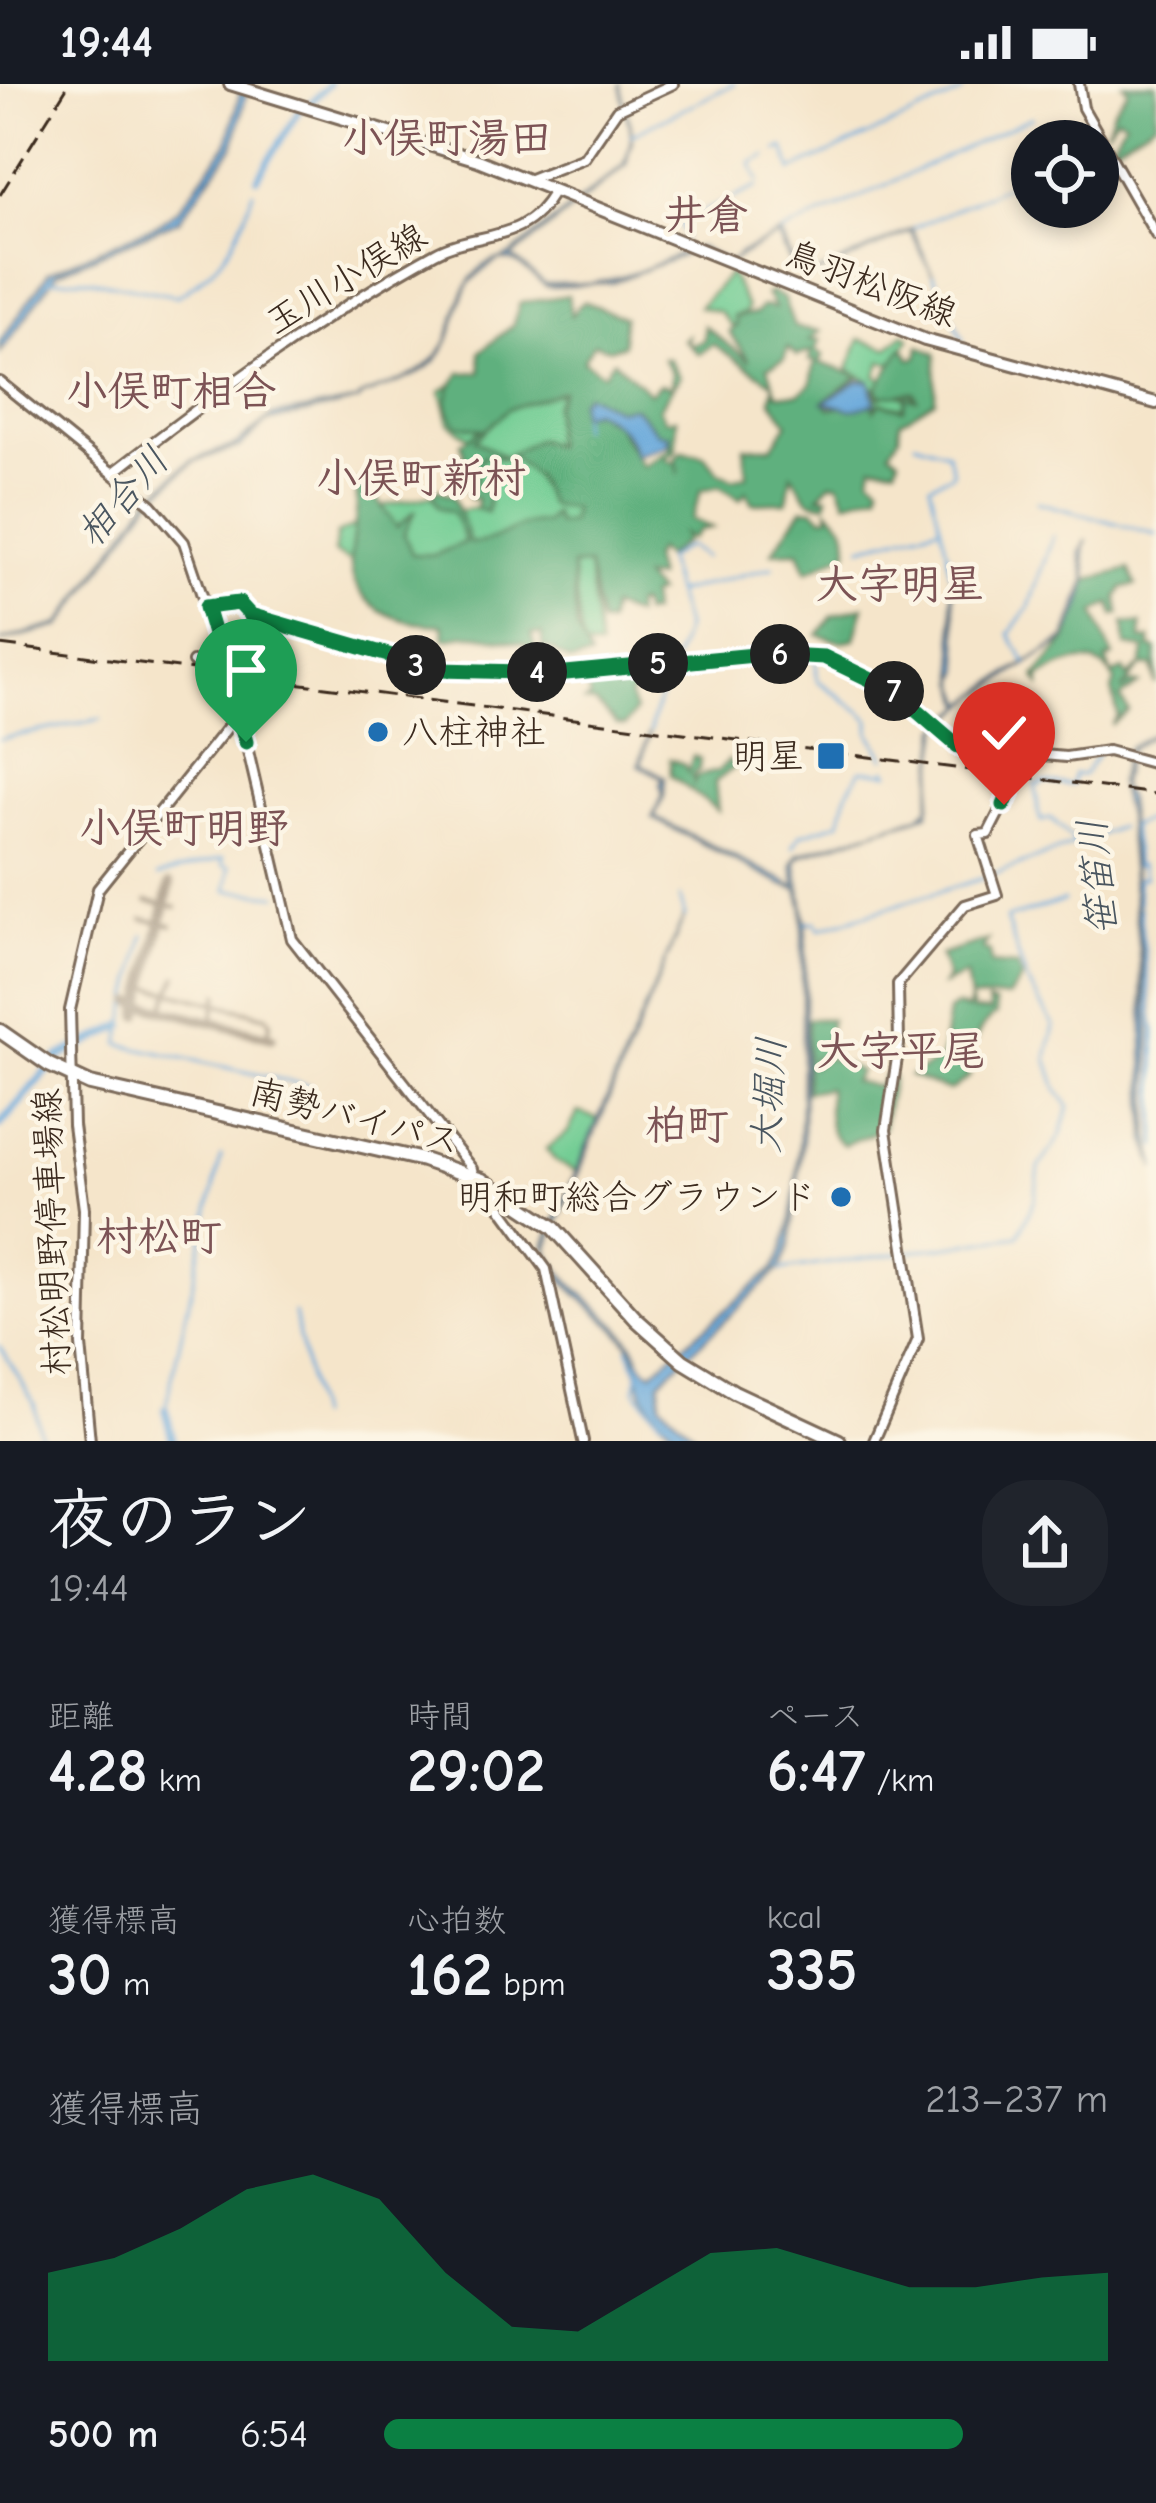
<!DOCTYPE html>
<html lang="ja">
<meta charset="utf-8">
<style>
body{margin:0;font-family:"Comic Neue","Klee One",sans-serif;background:#20242c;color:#f1f3f6;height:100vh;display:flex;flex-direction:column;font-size:45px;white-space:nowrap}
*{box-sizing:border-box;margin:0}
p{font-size:39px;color:#9ea1a6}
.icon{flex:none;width:66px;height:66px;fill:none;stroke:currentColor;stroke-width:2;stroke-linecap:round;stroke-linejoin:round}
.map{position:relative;height:1357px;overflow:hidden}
.sheet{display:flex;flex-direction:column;background:#171b24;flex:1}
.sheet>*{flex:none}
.controls{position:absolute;left:1011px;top:36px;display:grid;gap:24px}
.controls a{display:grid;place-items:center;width:108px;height:108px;border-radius:50%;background:#171b24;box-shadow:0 6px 18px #0003;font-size:60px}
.pin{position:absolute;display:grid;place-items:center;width:102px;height:102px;color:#fff;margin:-123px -51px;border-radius:50% 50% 50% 0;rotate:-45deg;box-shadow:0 0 12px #0007}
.pin .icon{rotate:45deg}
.km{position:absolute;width:60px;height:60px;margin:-30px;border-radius:50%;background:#222;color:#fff;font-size:33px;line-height:60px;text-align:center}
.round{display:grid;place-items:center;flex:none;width:126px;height:126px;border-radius:48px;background:#20242c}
.head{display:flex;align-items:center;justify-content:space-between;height:204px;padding:0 48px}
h1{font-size:66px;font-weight:600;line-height:90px}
.figures{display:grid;grid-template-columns:repeat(3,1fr);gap:18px;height:204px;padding:12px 48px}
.figures div{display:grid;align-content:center}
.figures b{font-size:60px;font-weight:600}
.figures small{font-size:33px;font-weight:400}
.figures p{font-size:33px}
.chart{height:336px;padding:24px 48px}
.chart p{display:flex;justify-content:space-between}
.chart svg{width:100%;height:216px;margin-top:12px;fill:#0b8043;opacity:.7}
ul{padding:0 48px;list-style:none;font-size:39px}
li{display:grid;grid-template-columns:192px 144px 1fr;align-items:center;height:90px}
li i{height:30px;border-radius:15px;background:#0b8043}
.status{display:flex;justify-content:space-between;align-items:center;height:84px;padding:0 60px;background:#171b24;direction:ltr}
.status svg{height:33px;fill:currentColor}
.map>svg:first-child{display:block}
.green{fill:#73cd94;stroke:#577c59;stroke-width:3}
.forest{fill:#5eb07e;stroke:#4c6d4e;stroke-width:3;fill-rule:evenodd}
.water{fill:#67a8db;stroke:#51697c;stroke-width:3}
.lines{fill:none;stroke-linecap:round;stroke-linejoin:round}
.stream{stroke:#67a8db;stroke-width:3}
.canal{stroke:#67a8db;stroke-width:6}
.river{stroke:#67a8db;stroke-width:8}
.taxiway{stroke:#988874;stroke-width:4.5}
.runway{stroke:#988874;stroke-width:10}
.secondary-casing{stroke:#7c6b5a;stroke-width:14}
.primary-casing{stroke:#7c6b5a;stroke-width:16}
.highway-casing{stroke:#7c6b5a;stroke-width:18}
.secondary{stroke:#fff;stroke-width:8}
.primary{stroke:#fff;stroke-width:10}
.highway{stroke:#fff;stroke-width:12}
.rail{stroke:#3b2a1e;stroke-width:3;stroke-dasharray:18 9;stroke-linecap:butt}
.route-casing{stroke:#fff;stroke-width:24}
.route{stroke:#0b8043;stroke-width:15}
.poi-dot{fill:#1f6fb2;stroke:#fcf5e5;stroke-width:4.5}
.labels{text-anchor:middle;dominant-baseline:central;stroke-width:9;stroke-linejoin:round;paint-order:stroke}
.street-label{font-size:36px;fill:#3b2a1e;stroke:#fcf5e5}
.poi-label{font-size:36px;fill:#3b2a1e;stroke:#fcf5e5;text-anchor:end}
.water-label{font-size:39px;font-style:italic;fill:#4a5660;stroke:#fcf5e5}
.quarter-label{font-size:42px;font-weight:bold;fill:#7c5355;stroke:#fcf5e5}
</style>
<div class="status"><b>19:44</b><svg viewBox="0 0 49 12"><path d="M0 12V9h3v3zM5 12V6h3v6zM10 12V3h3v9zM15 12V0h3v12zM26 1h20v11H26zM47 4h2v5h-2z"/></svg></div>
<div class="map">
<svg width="1156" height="1357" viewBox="0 0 1156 1357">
<rect width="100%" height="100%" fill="#fcf5e5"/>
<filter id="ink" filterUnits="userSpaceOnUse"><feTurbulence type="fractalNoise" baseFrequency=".00833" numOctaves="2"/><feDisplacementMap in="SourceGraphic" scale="24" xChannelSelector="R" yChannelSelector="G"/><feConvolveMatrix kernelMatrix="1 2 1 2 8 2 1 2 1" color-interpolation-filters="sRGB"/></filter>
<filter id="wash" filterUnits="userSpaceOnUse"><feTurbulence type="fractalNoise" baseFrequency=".004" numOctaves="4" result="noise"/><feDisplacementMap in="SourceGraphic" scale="48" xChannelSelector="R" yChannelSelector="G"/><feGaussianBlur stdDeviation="2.7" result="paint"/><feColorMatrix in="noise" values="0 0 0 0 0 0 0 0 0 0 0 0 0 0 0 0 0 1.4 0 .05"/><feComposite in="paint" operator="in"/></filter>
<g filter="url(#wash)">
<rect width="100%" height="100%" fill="#f5e5ca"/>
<!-- green -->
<path class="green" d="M730,189L747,223L745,229L734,232L737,241L732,243L720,228L699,223Z
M904,250L910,255L893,280L882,277L876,292L886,296L875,304L880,314L892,307L905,313L908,307L917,315L906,313L903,323L880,318L873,324L877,312L870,297L848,285L860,255L888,264Z
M504,259L563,308L567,359L510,370L535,392L549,421L573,424L570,438L430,474L349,477L334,469L337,450L356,441L359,398L382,422L433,411L453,428L489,421L475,400L485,365L449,339L441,307L449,302L447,324L458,341L515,322Z
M588,481L599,564H583L572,482Z
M578,1028L598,1035L576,1087L556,1078L546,1065L568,1048Z"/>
<!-- forest -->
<path class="forest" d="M1123,0H1156V37L1109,65L1125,37L1117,32L1106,47L1113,26L1128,6Z
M772,208L784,215L794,243L820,247L810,256H820L816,266L823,271L820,279L859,292L824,317L830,324L873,320L874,326L881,319L903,325L906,313L917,315L914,308L882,312L877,303L903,263L911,275L918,273L919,262L936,270L935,316L900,338L899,353L890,367L899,374L896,383L873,381L871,392L880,400L879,408L846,417L839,399H830L819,412H828L827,419C801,421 805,405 791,390L787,418L753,419L746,407L740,415L720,402L701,406L692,435L712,444L699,446L692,455L683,449L686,457L665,473L657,466L652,475L657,494H643L657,509L649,512L651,529L643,530L640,520L634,521L635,532L611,523L608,540H600L588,481L572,482L577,545L590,574L571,578L547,563L542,567V550H532L535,567L528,568L526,560C512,558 476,549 464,551C458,552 452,555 445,555L443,541C401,541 346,524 351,469C353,447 359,425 356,404L371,407L397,443L416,426L404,450L412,470L435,471L465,458L453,428L439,423L433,411L437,405L454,412L470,459C500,460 518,434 545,439L553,429L557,440L570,438L573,424L549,421L535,392L510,370L538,355L553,361L554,322L562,307L508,325L475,356L509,375L483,372L475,400L489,409L487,428L476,425L477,414L470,415C463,396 468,378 461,359L482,345L458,341C441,324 446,304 461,289L481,288L480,268L512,242L520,219L568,211L571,232L583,217L624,233L623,261L609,265L594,259L583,277L603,290L613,276L650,309L660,300L671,303L672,289L663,275H669L680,293L659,324L665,336L676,334V367L665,374L677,380L679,390L676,374L682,367L704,371L719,388L733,395L747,391L744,363H772L788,339L771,316L774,300L713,260L699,270L684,256L688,252L687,259L693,261L704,256V242L750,277L729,248L737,241L734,233L756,229L763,222L775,224L766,210ZM788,264L797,272L812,267L809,276L815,277L811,300L799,310H777L768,283L784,275ZM586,310L617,325L635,323L658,349L669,351L671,364L643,382L615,340L594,327L582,329L579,319Z
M803,424L814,425L822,433L829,432L828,425C847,442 848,443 848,467L807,487L799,467L772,468Z
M1129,485L1136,501L1123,504L1117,513L1120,530L1114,531L1111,519L1095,529L1113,573L1106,576L1112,591L1124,586L1128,593L1141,582L1145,565L1126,562L1124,539L1141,540V556L1150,555V564L1156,565V601L1152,582H1141L1121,607L1129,599L1139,600L1120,614L1129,627L1111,641L1118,632L1112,606L1115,597C1098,565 1069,577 1040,593V601L1035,593L1068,554L1088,496Z
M864,522L855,555L841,558L818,551L832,532Z
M642,587L645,600L629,612L635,627L625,642L617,641L596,619L585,618L591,614L585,598L612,599L618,606L628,598V589Z
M693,672L700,675L699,686L692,691L694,699L696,692L718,687L729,676L735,683L715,698L718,727L671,692L670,675L684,680L688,688Z
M988,856L983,865L990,868L991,880L1017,882L1022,895L1008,913L970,915L966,891L943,901L947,894L940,871Z
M970,917L973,927L990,928L988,918L995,920L996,931C979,940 974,961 964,982L970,992L949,1007L910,992L941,975L948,927L956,922L968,926Z
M807,935H831L823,972L813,974V982L828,973L860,987L853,997L879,1003L883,992L893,993L883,1045L844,1061C822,1046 830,1025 828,1004L806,1008Z"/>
<!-- water -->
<path class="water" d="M242,0L246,12L233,63L179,136L58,188L0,269V258L49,188L158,140L179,125L227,60Z
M620,0L632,50L626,81L512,173L544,200L612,199L698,163L729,178L781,149L795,185L811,192L912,145L933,191L911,147L811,193L794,186L778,152L740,169L731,179L694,166C645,187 606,202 551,203L546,202C536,195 521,178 508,176C457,170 458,257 435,277C414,295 383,303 360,313L358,317L266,338L240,363L194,377L151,416L61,542L0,557L60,540L149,415L190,377L236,361L272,332L357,317L365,310C386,303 415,293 432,277C476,234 434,205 512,170L624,81L632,57Z
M859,296L870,297L875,319L852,326L824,318Z
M586,310L617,325L634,323L658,349L669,351L667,361L635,371C632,351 611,334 593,326L580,331L579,316Z
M1087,456C1080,472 1087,478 1087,495C1086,513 1072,550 1059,560L996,597L941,643L928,729L804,770L796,776L806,838L811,839L806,841L803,1056L790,1161L780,1185L660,1297L661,1319L702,1357C678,1357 655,1333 643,1309C635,1295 640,1275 627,1258C601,1224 552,1202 545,1161L685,830L547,1165C564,1204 605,1222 631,1258C640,1270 639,1282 652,1288L774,1185C812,1124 799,914 803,824L798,805L783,801L652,734L663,712L660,700L663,694L639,681L649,649L641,680L665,693L664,712L654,733L797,803L793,781L798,770L917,734L930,722L939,644L965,621C952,600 953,521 951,491L961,587L957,597L966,620L1066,554L1086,496L1080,469Z
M1156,648L1129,666L1120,702L1127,713L1149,945V1051L1156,1085L1146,1057L1143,914L1127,736L1118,698L1128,664Z"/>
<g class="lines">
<!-- stream -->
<path class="stream" d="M927,25L963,8
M631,51L734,0
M870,51L924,26
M989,53L1032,33
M777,67L784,64L792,87L812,77
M947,72L987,54
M815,76L867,52
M753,78L766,72
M751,79L759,97
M892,98L945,73
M994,107L1032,90
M969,119L991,109
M837,124L890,99
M703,128L757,103
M914,144L966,120
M781,149L834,125
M685,154L680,139L700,129
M933,191L963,256
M48,196L85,195L177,212C221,186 239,156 253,107
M580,344L581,332
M915,358L947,368L953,388
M1037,418L1074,428
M935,421L930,401L952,390
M936,424L946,463
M1077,429L1098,434
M1100,435L1119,440
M1122,441L1140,446
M1143,446L1156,450
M878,458L941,442
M862,463L876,459
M947,466L950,488
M1042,484L1053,452
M669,486L666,475L688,462L705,473
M670,489L675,509
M723,496L773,483
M1029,523L1041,486
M681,529L675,509L720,497
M1017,564L1009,550L1028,525
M1019,566L1026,579
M816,575L817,596L857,625
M674,577L685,544L682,532
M859,626L869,635
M870,636V649L885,674
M650,647C654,621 665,607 672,583
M0,655L101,635
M1084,690L1098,670
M1042,698L1072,701L1074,690L1083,691
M848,707L861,686L890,689L886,685
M1038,724L1035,700L1041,701
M1152,735L1156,734
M1077,759L1119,743
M793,763L800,751L840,738L847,709
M1135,766L1131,742L1149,736
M1135,769L1136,782L1141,781
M992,791L1077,759L1051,734L1041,737L1038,727
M158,792L223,774V781L230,783L227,806L277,811
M680,813L685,833
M1139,820L1137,795L1145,793L1141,782
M1140,824L1142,846
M807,839L816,838L819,845L987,793
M1142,849L1145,867
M144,851L120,960L310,1002
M1145,869L1153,942
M1154,944L1156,1062
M782,1186L1018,1152L1035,1115L1039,1084L1061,1051L1069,1022L1057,1005L1047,974L1054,942L1027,897L1006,835L1064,817
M294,1229L316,1333
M0,1262L34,1319L42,1357
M628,1264L637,1287
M638,1290L635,1306L661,1337
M165,1325L221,1072"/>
<!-- canal -->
<path class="canal" d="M308,21L329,0
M257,95L301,24"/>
<!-- river -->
<path class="river" d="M0,1041L59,973L124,941
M165,1325L173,1357"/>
<!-- taxiway -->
<path class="taxiway" d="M147,817L176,823
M143,835L172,841
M146,902L267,932L271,938L267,952
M163,926L177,892
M212,938L219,910"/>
<!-- runway -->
<path class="runway" d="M133,918L272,953
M139,931L170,800"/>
</g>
</g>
<g filter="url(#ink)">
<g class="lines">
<defs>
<path id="secondary" d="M1079,0L1083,24L1156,151
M530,95L584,74L617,26L673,0
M0,298L152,421L184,458L233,603L292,855L472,1085L476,1103L489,1107L546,1185L583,1357
M113,389C215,310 322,231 435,169C476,146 524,162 554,107
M206,523L239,519L250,531L439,586L565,589L765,570L820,572L894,607L934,646L962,664L1066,673L1108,667L1156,680
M193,578L203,586L225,590
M90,1357L81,1261L84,1125L73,1041L70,926L98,805L239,629
M874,1357L918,1255L886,1046L899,961L898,900L965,821L997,811L978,751L988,750L1011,705V671"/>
<path id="primary" d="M230,0L478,76L925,256L1156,319"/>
<path id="highway" d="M0,947L49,981L90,1000L423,1076L482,1096L553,1143L636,1235L683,1277L734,1308L839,1357"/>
</defs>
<!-- secondary casing -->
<use href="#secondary" class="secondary-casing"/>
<!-- primary casing -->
<use href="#primary" class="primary-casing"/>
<!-- highway casing -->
<use href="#highway" class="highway-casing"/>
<!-- secondary -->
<use href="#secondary" class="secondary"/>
<!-- primary -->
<use href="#primary" class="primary"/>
<!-- highway -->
<use href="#highway" class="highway"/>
<!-- rail -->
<path class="rail" d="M0,111L69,0
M0,561L1156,710"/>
</g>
</g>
<g class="lines" filter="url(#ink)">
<defs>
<path id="route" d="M246,658L206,523L239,519L250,531L440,586L566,589L765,570L824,573L894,607L958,662L1011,671L1012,703L1004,721"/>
</defs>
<!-- route casing -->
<use href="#route" class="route-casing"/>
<!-- route -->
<use href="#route" class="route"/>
</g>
<!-- markers -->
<g class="poi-dot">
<circle cx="378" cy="648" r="12"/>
<rect x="816" y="657" width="30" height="30" rx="6"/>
<circle cx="841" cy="1113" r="12"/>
</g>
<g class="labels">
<!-- street labels -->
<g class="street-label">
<text transform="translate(346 195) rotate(-31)">玉川小俣線</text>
<text transform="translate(871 200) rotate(21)">鳥羽松阪線</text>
<text transform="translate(355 1033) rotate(14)">南勢バイパス</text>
<text transform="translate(52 1148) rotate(-92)">村松明野停車場線</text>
</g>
<!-- poi labels -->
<g class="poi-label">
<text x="402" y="648" text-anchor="start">八柱神社</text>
<text x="804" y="672">明星</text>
<text x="817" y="1113">明和町総合グラウンド</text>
</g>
<!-- water labels -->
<g class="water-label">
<text transform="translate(123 413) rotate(-49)">相合川</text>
<text transform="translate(1098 793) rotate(-96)">笹笛川</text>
<text transform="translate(769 1011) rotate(-87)">大堀川</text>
</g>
<!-- quarter labels -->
<g class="quarter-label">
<text x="447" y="54">小俣町湯田</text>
<text x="706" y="131">井倉</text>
<text x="171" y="307">小俣町相合</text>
<text x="421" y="394">小俣町新村</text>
<text x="900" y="500">大字明星</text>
<text x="184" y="744">小俣町明野</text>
<text x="901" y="967">大字平尾</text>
<text x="687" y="1041">柏町</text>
<text x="159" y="1152">村松町</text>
</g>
</g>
</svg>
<div class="controls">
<a><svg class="icon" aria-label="locate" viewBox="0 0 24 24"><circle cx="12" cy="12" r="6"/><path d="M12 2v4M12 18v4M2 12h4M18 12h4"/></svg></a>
</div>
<div class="pin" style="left:246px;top:658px;background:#1e9e55"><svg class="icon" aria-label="arrive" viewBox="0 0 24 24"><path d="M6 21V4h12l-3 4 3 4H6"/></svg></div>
<div class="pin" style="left:1004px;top:721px;background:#d93025"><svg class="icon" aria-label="check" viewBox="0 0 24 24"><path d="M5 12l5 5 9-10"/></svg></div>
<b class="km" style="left:416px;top:581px">3</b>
<b class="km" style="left:537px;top:588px">4</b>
<b class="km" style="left:658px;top:579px">5</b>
<b class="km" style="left:780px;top:570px">6</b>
<b class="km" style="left:894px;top:607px">7</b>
</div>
<section class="sheet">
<div class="head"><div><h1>夜のラン</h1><p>19:44</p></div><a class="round"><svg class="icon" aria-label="share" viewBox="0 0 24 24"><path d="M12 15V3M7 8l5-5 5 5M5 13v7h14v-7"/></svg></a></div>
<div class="figures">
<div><p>距離</p><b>4.28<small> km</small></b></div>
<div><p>時間</p><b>29:02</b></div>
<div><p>ペース</p><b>6:47<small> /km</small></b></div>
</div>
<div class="figures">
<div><p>獲得標高</p><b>30<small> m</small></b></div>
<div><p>心拍数</p><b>162<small> bpm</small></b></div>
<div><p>kcal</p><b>335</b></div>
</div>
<div class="chart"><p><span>獲得標高</span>213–237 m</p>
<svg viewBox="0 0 160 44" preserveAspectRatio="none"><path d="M0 44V26L10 23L20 17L30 9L40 6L50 11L60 26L70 37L80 38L90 30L100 22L110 21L120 25L130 29L140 29L150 27L160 26V44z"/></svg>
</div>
<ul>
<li><b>500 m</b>6:54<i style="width:80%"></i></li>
</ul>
</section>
